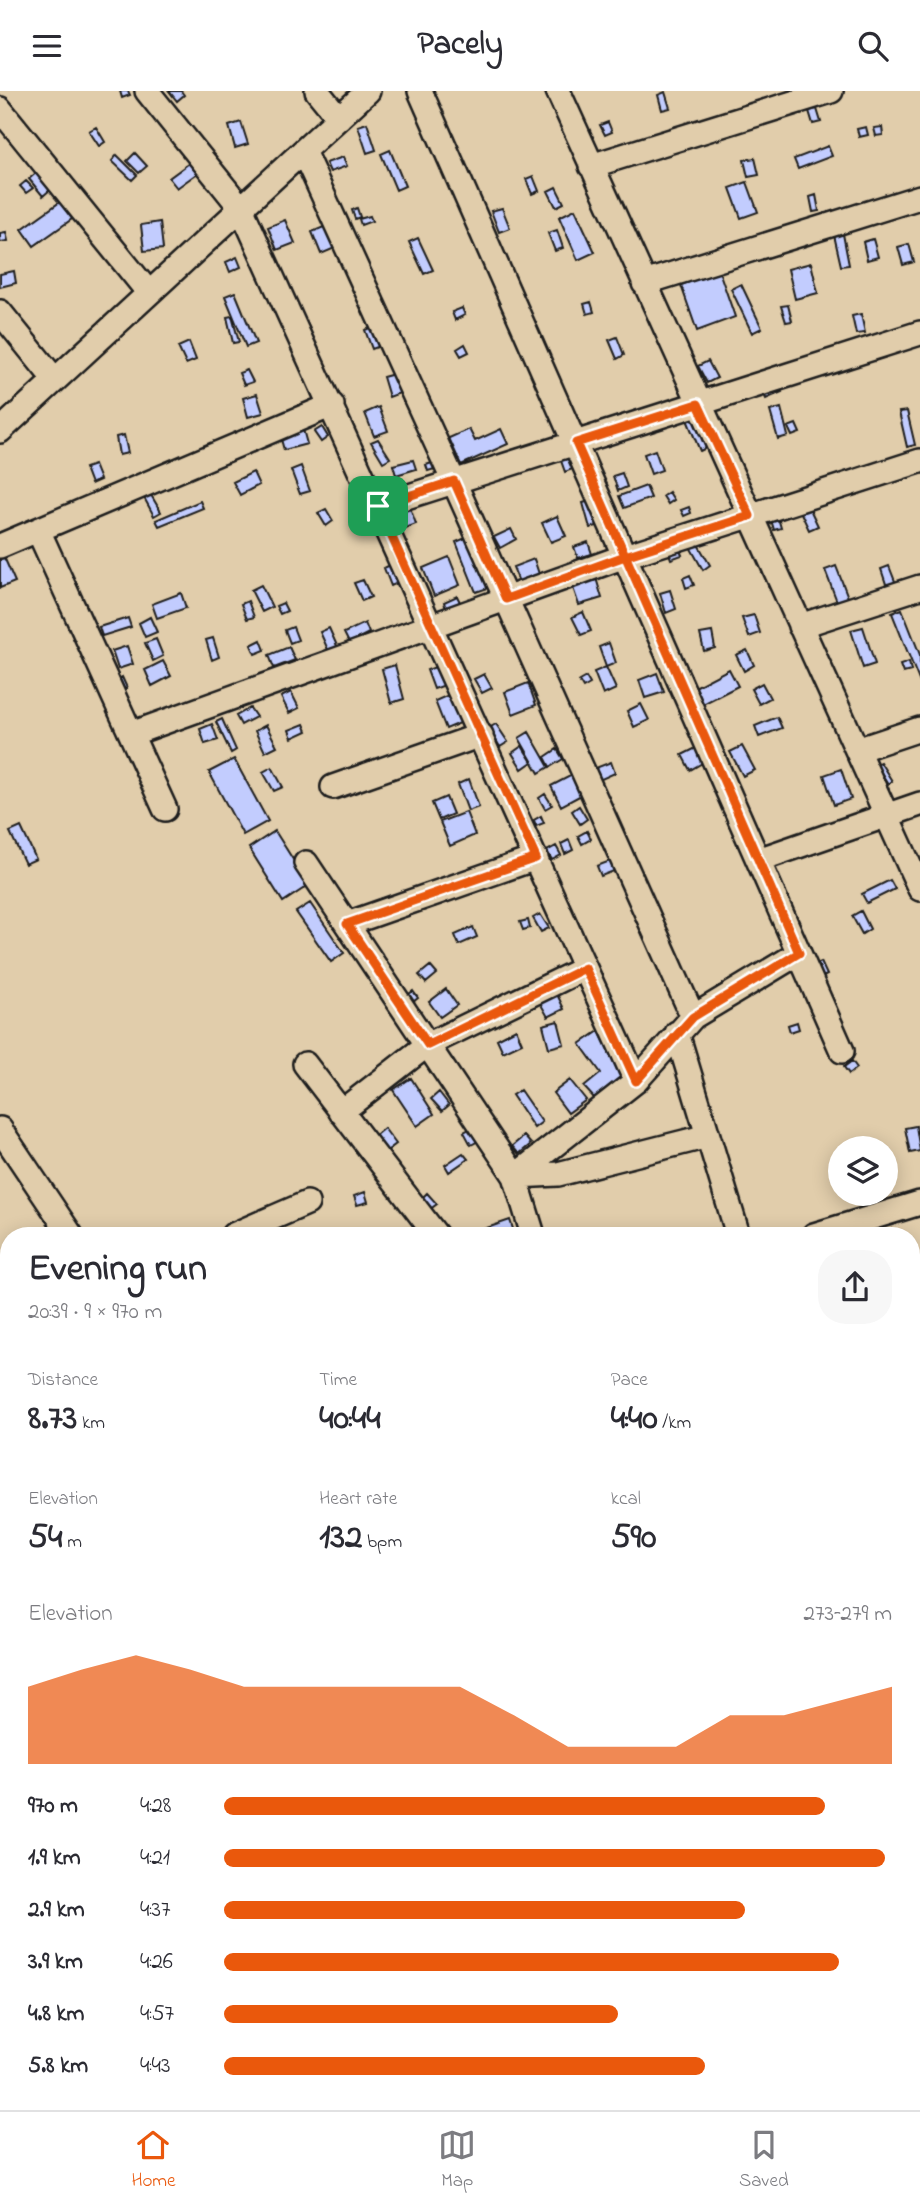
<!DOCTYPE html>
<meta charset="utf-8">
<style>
body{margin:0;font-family:"Indie Flower",sans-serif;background:#f7f7f7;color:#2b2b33;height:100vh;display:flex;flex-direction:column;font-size:26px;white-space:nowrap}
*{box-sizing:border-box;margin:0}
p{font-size:23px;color:#7c7c81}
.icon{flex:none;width:38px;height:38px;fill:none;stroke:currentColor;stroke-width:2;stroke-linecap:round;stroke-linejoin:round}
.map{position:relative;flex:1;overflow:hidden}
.drawer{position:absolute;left:0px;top:1136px;width:920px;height:884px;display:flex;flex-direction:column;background:#fff;border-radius:28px 28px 0 0;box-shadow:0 4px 18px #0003}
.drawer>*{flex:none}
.tools{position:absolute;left:828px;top:1045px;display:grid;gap:14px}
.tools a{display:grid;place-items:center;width:70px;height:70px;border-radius:50%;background:#fff;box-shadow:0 4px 18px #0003;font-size:35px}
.pin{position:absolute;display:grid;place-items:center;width:60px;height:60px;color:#fff;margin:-30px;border-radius:14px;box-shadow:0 4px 10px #0006}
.round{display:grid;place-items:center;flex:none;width:74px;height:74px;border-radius:28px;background:#f7f7f7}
.overview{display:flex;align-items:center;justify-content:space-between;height:119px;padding:0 28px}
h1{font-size:38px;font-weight:700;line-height:52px}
.stats{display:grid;grid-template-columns:repeat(3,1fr);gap:10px;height:119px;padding:7px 28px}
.stats div{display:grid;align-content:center}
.stats b{font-size:35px;font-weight:700}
.stats small{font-size:19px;font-weight:400}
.stats p{font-size:19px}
.chart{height:196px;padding:14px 28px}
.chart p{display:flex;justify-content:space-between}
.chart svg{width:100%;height:126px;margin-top:7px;fill:#ea580c;opacity:.7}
ul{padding:0 28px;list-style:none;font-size:23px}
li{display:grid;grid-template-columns:112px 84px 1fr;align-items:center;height:52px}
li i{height:18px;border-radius:9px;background:#ea580c}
header{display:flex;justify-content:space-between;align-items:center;height:91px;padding:0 28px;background:#fff;font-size:32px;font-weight:700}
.dock{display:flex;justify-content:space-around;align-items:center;height:98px;border-top:2px solid #e1e1e2;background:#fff;font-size:19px;color:#7c7c81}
.dock a{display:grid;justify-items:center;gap:4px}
.dock .selected{color:#ea580c}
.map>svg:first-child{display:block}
.building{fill:#c2ccfe;stroke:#1c1c1c;stroke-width:2}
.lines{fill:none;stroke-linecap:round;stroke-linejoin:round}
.minor-casing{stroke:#1c1c1c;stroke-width:28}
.minor{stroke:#e1cdab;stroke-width:23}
.route-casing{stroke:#fff;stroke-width:14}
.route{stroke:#ea580c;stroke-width:9}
</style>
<header><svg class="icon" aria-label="menu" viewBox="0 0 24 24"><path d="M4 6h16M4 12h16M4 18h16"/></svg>Pacely<svg class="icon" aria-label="search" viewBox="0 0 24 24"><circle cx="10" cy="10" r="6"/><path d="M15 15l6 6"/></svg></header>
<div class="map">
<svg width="920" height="2019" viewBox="0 0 920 2019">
<rect width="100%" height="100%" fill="#e1cdab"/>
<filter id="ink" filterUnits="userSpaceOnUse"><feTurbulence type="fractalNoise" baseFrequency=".0143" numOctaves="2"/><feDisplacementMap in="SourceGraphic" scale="14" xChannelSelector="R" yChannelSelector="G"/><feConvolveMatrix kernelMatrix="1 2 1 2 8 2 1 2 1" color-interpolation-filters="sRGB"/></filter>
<g filter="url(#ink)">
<!-- building -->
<path class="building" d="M120,0H128L130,4L122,7Z
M169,0H181L184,4L177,10Z
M665,1L670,17L662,19L658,4Z
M817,18L821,31L813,33L809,20Z
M241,31L248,53L235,57L229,35Z
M608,31L612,41L605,44L600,34Z
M367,32L376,59L367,62L358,35Z
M96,36L105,51L99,55L89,40Z
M866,36L868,44L859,46L857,38Z
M882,36L883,44L876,45L874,37Z
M828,55L832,65L798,78L794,68Z
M390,59L405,95L396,99L381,63Z
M135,62L147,75L139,82L127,70Z
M117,64L137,84L132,89L112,70Z
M343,66L347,75L330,81L326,72Z
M755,67L759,84L748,86L744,69Z
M192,70L199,81L177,97L169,87Z
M37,81L51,98L43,105L29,88Z
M533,85L539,100L532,103L526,88Z
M26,90L33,97L26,102L20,95Z
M747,91L758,121L741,127L730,97Z
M556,96L564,112L556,116L548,100Z
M816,104L819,120L813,121L810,106Z
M60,111L72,128L34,155L22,138Z
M357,117L360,126L355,128L352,119Z
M502,117L510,137L499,141L491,120Z
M575,118L595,161L578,169L559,126Z
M370,125L372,130L361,134L359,128Z
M285,129L295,152L277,159L268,136Z
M160,131L163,158L144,160L141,134Z
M326,135L335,157L321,163L312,141Z
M557,139L563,157L555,160L548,142Z
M6,141L8,150L0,151V142Z
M843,143L849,174L841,175L834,144Z
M418,147L433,179L424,183L409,151Z
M873,148L878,166L867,169L863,151Z
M909,153L914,171L903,174L898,156Z
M237,166L241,176L230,181L226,171Z
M811,172L818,202L795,208L788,178Z
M14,180L16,192L0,196V183Z
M719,180L735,226L697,240L681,194Z
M741,193L762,237L752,242L731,198Z
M235,201L256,252L246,256L225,205Z
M591,211L594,221L587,223L584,213Z
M788,214L792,230L786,231L781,215Z
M462,217L465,224L455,229L452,221Z
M861,223L865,242L856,243L852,225Z
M232,225L239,251L233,252L227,226Z
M375,235L383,254L372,258L365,239Z
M617,246L624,264L617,268L609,249Z
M189,251L196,269L186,273L178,256Z
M465,253L469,261L461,265L457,258Z
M708,270L717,287L707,292L698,275Z
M247,279L253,291L244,294L239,282Z
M394,283L400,302L389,306L383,286Z
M779,293L782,301L766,308L762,299Z
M257,303L263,322L248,326L243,307Z
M379,316L388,340L374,345L365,322Z
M781,317L788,345L778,348L770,320Z
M907,320L915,354L907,356L899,321Z
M694,323L708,356L700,360L686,326Z
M796,333L800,342L792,345L788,336Z
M302,335L307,353L284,359L279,341Z
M322,336L328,346L321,351L314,341Z
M469,338L475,350L501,338L508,353L461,374L449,347Z
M124,344L128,362L119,364L116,346Z
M378,348L390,367L383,371L371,351Z
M655,359L662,379L651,383L644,363Z
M571,364L575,377L565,381L560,367Z
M413,369L416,378L396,384L393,374Z
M435,371L438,377L428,380L426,374Z
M94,374L100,389L91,393L85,377Z
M301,375L310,400L300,403L291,379Z
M253,381L259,394L240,404L233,391Z
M622,382L627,396L618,400L613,385Z
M646,395L651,407L624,417L619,405Z
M148,399L161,421L154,425L142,403Z
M669,401L674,409L668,413L663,405Z
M593,409L600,434L590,437L583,412Z
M200,410L203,417L159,435L156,429Z
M409,414L416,433L406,437L399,417Z
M689,416L691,422L684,425L681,419Z
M809,416L818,435L809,439L800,420Z
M326,418L333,430L326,435L318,422Z
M776,420L781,437L774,439L769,422Z
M557,425L566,445L551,451L542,432Z
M511,438L516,448L500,457L494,446Z
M468,446L488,497L476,501L456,451Z
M696,450L710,474L703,479L689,454Z
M588,451L592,463L578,467L574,456Z
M678,455L682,464L671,468L668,459Z
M4,466L15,491L0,497V468Z
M449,466L460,494L434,505L423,477Z
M534,468L539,483L519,491L513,476Z
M392,473L400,491L391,495L384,477Z
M836,475L849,509L838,513L825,479Z
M889,475L896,493L887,496L881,478Z
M690,484L694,494L686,497L683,487Z
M596,487L602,507L579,514L572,494Z
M363,489L371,506L362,510L354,492Z
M261,494L272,516L262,521L251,499Z
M670,499L676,518L666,522L660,502Z
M181,502L186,517L157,527L152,513Z
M457,505L460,511L446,518L444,511Z
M248,510L254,526L247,528L241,513Z
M283,512L287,520L280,523L276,515Z
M902,518L920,564V592L892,522Z
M583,521L591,540L581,544L572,526Z
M754,524L760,542L749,546L742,527Z
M150,526L157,541L145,546L139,532Z
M128,527L131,536L102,545L99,536Z
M365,532L369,542L349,552L344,542Z
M293,536L298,549L290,552L285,539Z
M863,536L875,573L863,577L851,539Z
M329,537L338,557L329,561L320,541Z
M712,541L715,557L704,560L700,543Z
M213,547L219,566L212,569L206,549Z
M156,548L163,565L153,570L145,552Z
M261,549L265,559L255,563L251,554Z
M609,552L616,572L606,576L599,556Z
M127,555L133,573L118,578L112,560Z
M289,556L295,569L274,577L269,564Z
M747,559L754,574L744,580L736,564Z
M163,570L171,585L152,595L145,579Z
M909,571L911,580L903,582L900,574Z
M395,574L404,608L391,612L382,578Z
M441,574L448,593L434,598L427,579Z
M606,576L616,598L603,604L594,581Z
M729,578L738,595L701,614L693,597Z
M657,582L664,601L645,607L639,589Z
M484,583L492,597L482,602L474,588Z
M122,586L127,597L119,601L114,591Z
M586,586L590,593L583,597L579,590Z
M528,592L536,614L513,623L505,601Z
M762,592L770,607L759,613L751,598Z
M291,601L299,617L289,622L281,606Z
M453,602L465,630L446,638L435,610Z
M641,613L649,629L634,636L627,620Z
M250,617L256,626L241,634L236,625Z
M777,626L782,637L759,646L755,635Z
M222,628L236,659L231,662L216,631Z
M212,633L218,649L205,653L200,638Z
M304,633L307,640L292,647L289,639Z
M496,633L508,651L500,656L489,637Z
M266,634L277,655L265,661L255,640Z
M529,641L549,676L539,682L519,647Z
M522,655L532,671L522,678L512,662Z
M742,655L755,679L743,685L730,661Z
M696,657L704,671L690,679L682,664Z
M557,658L563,668L550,676L545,666Z
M234,668L268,730L243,744L209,681Z
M611,671L615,682L597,690L593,678Z
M880,671L892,690L888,693L876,673Z
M272,676L283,696L274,700L263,681Z
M841,678L851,708L834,714L824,684Z
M574,683L585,702L561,715L551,695Z
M469,688L479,716L468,720L458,693Z
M545,703L552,714L545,718L539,707Z
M446,706L453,723L439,729L432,712Z
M579,715L587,728L580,733L572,720Z
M466,721L475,744L450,755L440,731Z
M541,725L544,732L536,735L534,729Z
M21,736L36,768L25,773L10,741Z
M275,740L309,794L283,811L249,757Z
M587,740L591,748L582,753L578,745Z
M569,749L573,759L565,763L561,753Z
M556,755L561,764L552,769L547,760Z
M610,770L614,780L601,785L597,775Z
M890,789L895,798L867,812L862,803Z
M310,812L344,862L331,871L296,821Z
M861,820L870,838L862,843L852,825Z
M540,823L549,837L541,841L533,827Z
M528,829L530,837L523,839L520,831Z
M473,836L477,846L459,854L455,844Z
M821,871L827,884L821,887L814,874Z
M430,875L437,883L426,892L419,884Z
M446,898L457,914L440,926L429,911Z
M413,900L418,907L409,914L404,907Z
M556,901L564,918L548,926L539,910Z
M558,930L564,953L549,957L543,934Z
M797,931L799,938L790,941L788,934Z
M516,938L522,952L503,961L497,948Z
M599,940L622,987L595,1008L584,996L601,982L580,953Z
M852,970L857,977L849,983L844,976Z
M411,987L434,1023L417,1035L393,999Z
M570,989L586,1009L568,1022L553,1002Z
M520,999L542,1031L534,1037L512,1004Z
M439,1001L449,1014L442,1020L431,1008Z
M916,1035L920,1060L910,1062L905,1037Z
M473,1036L480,1049L471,1054L464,1041Z
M384,1037L396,1053L384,1062L372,1047Z
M524,1045L531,1053L519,1063L512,1055Z
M463,1062L468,1068L449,1081L445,1074Z
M365,1101L368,1111L357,1114L354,1105Z
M427,1102L437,1113L429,1119L420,1109Z
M510,1129L515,1144H482L481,1139Z
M920,1261V1297L912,1268V1263Z
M0,1296L9,1310V1323L0,1329Z
M917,1570L920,1576V1595L918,1596L912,1582V1572Z
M918,1738L920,1742V1770L912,1755V1742Z
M4,1871L9,1873L8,1895L0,1892V1880Z
M912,1945L920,1964L912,1969Z
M155,2011L165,2013L164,2019H154Z
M175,2011H184L183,2019H174Z
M486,2011H495L501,2019H488L483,2013Z
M531,2011H544L546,2014L536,2019Z
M719,2011H746L733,2019H708Z"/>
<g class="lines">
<defs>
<path id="minor" d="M147,0L241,117L636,990
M317,0L339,27
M420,0L842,960
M558,0L920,798
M0,18L149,202
M303,60L454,391L693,926
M591,75L831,0
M644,192L920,106
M0,221L55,289
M0,340L368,0
M378,415L920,242
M38,439L165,718
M0,455L332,314
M800,535L920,496
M131,643L625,465L920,370
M857,659L920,638
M333,696L481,644
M758,769L920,713
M306,772L515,1085L533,1144
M347,833L536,767
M677,942L738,1144
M305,973L436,1144
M341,1021L427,954L585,877
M0,1038L71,1144
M515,1085L636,990L693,926L799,862
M515,1085L558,1083L708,1045
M233,1144L307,1112
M814,1144L920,1112
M912,1252L920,1249
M0,1445L9,1437
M0,1466L9,1484
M912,1509L920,1506
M912,1533L920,1551
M0,1553L9,1548
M912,1627L920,1623
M0,1743L6,1756
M0,1937L9,1940
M912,2004L920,2000
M38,2011L39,2019
M232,2011L258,2019
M793,2011L800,2019
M348,2019V2011
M884,2019L899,2011"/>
</defs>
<!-- minor casing -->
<use href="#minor" class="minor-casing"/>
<!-- minor -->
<use href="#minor" class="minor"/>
</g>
</g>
<g class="lines" filter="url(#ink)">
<defs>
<path id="route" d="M378,415L536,767L347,833L428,954L585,877L636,990L693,926L799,862C724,692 650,522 576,352L698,313L750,425L625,465L506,508L454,390L378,415"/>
</defs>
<!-- route casing -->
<use href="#route" class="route-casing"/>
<!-- route -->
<use href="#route" class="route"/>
</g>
</svg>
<div class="tools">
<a><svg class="icon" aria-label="layers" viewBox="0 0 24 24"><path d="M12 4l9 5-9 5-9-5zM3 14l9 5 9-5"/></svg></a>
</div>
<div class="pin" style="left:378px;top:415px;background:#1e9e55"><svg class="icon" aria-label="arrive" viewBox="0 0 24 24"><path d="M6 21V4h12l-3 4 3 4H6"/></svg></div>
<section class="drawer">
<div class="overview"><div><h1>Evening run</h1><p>20:39 · 9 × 970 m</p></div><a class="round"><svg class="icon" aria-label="share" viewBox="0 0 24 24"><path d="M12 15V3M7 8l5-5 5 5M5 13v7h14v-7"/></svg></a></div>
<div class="stats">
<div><p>Distance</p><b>8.73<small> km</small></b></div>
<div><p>Time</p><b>40:44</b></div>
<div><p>Pace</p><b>4:40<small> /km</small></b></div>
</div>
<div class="stats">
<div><p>Elevation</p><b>54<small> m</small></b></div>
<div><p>Heart rate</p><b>132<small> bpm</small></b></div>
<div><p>kcal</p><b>590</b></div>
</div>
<div class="chart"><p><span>Elevation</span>273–279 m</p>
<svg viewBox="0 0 160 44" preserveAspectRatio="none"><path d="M0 44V17L10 11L20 6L30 11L40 17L50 17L60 17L70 17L80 17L90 27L100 38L110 38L120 38L130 27L140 27L150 22L160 17V44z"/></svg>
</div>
<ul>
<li><b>970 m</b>4:28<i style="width:90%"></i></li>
<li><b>1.9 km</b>4:21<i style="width:99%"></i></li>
<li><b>2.9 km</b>4:37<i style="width:78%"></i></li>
<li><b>3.9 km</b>4:26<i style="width:92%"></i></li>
<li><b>4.8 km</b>4:57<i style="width:59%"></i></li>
<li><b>5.8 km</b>4:43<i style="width:72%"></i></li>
</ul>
</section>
</div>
<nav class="dock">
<a class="selected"><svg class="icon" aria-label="home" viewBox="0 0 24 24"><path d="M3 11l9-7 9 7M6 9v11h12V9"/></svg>Home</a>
<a><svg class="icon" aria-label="map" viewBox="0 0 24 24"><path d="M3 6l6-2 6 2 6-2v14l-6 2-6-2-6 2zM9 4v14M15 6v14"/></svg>Map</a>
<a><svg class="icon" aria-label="saved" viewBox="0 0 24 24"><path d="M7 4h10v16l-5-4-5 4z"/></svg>Saved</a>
</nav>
